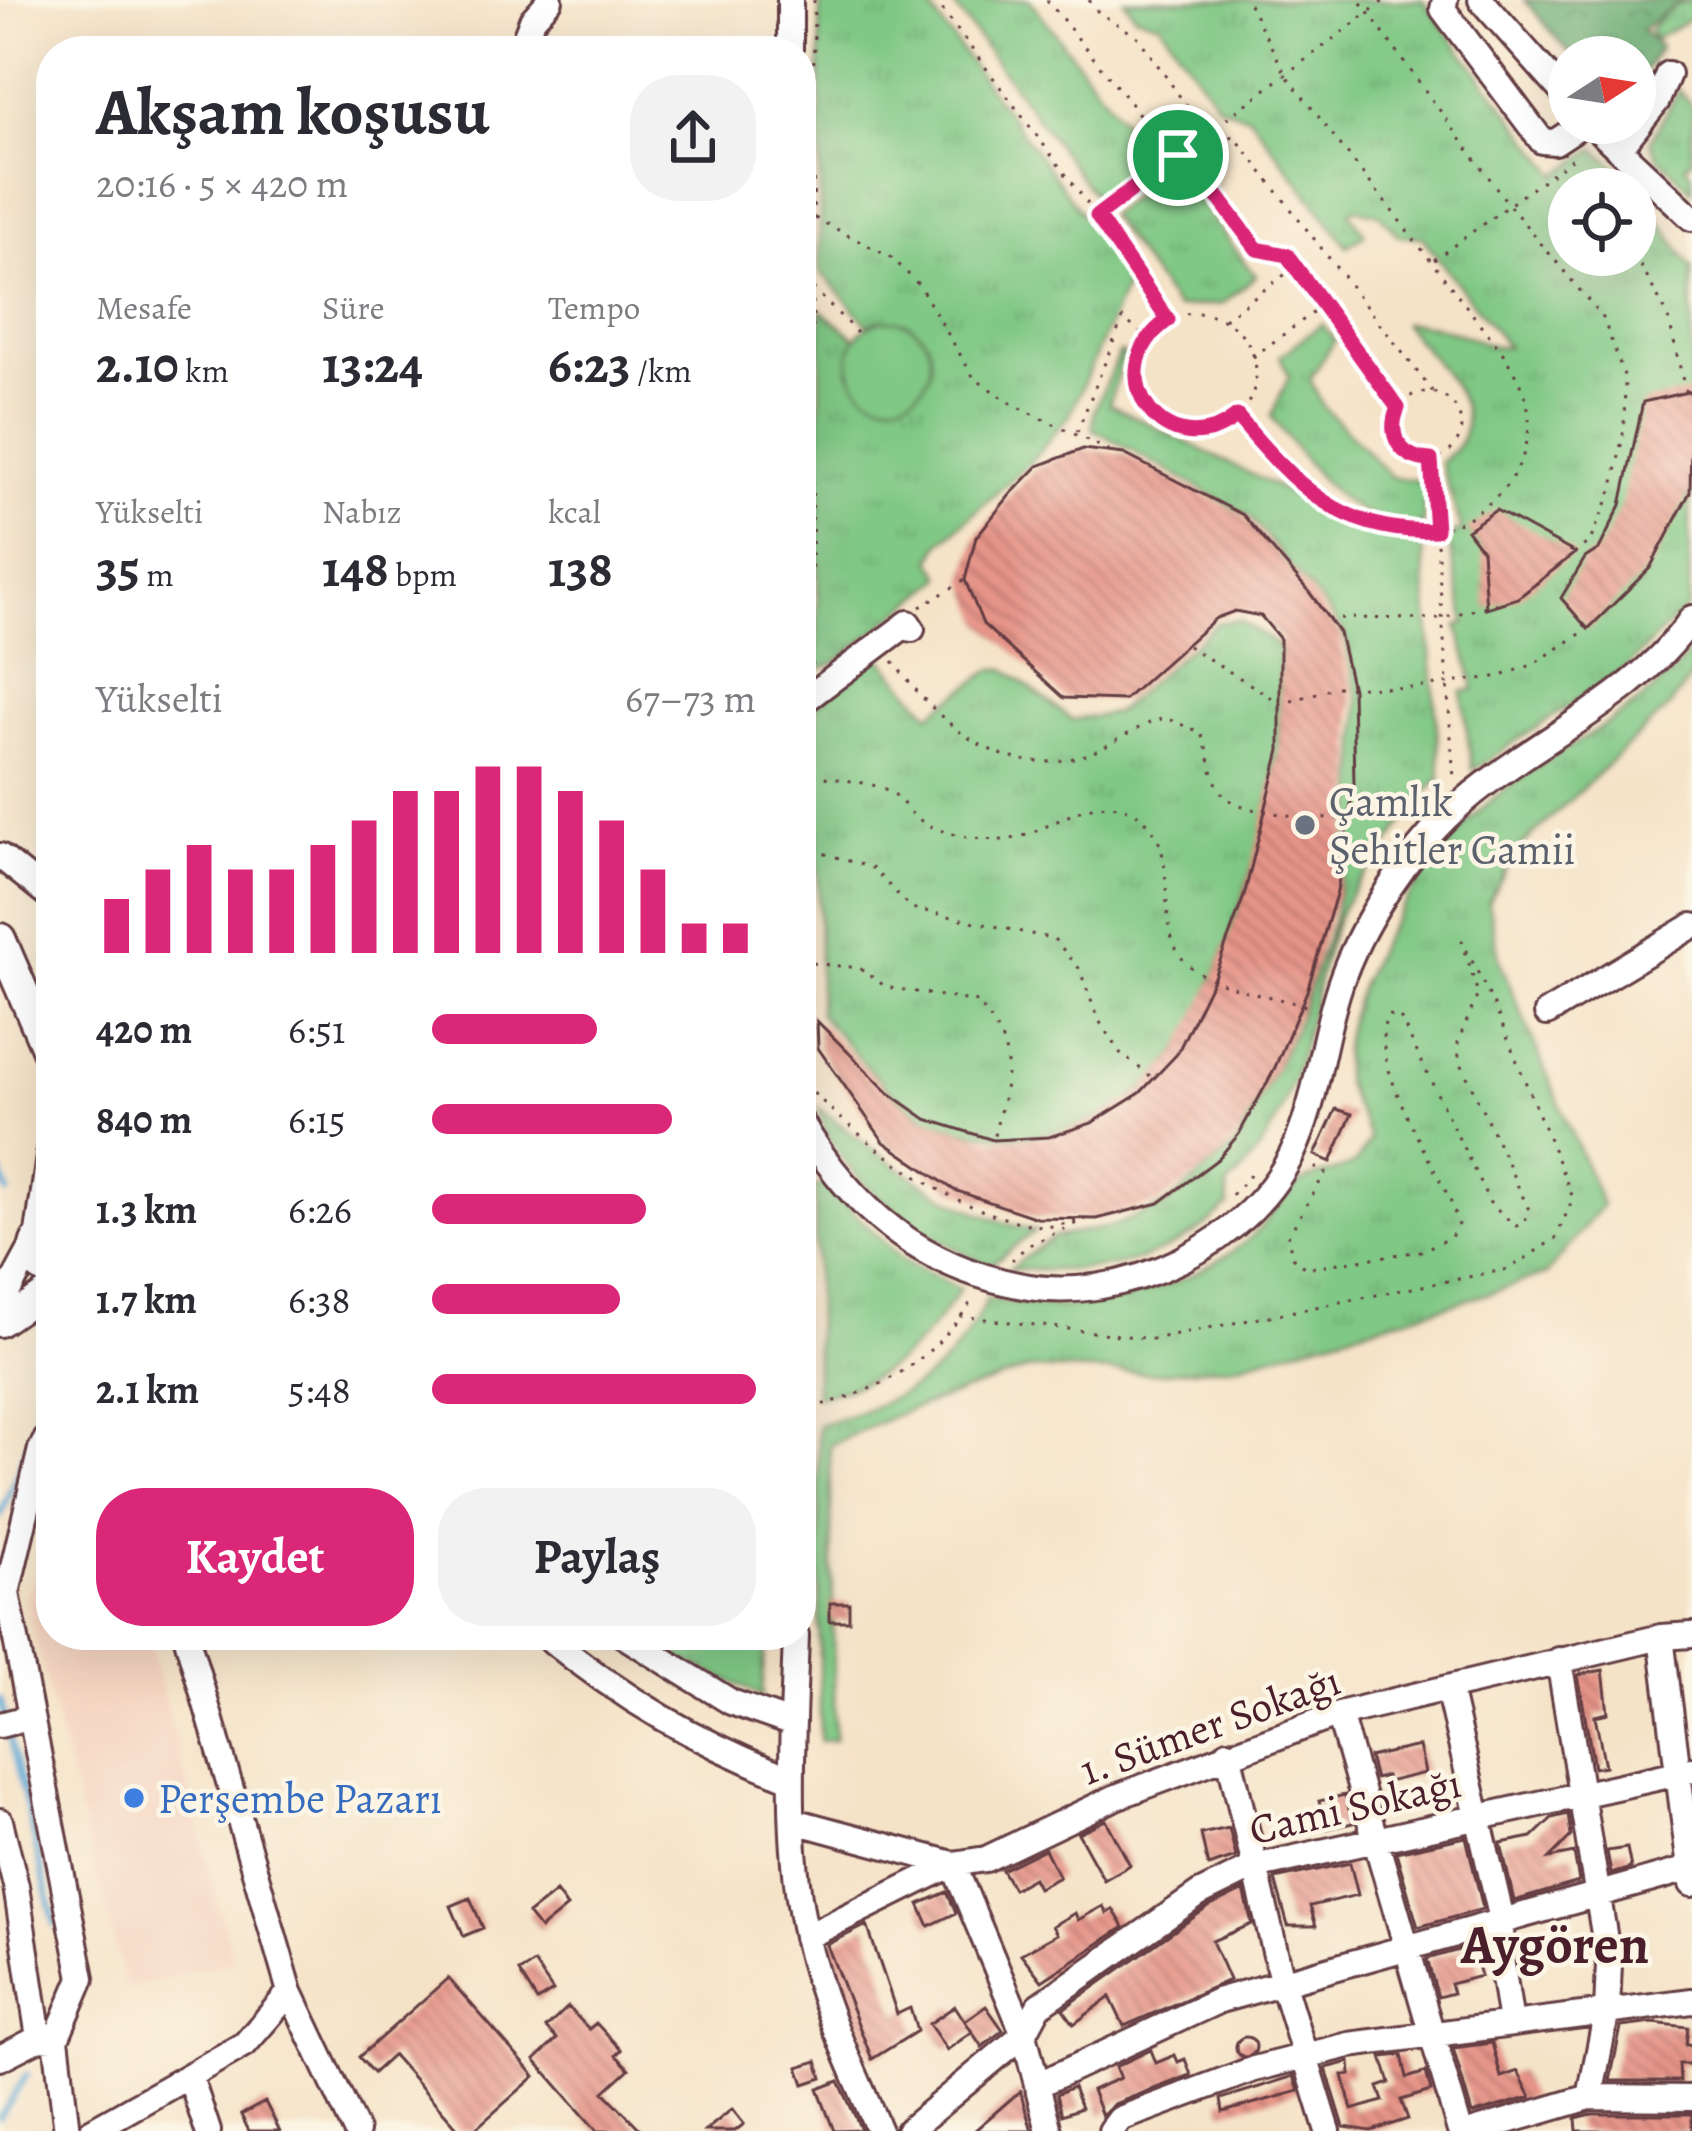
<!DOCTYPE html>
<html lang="tr">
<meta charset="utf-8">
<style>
body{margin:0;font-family:Alegreya,serif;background:#f2f2f3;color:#2b2b33;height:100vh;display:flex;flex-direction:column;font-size:45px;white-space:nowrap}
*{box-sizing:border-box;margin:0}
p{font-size:39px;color:#7c7c81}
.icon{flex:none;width:66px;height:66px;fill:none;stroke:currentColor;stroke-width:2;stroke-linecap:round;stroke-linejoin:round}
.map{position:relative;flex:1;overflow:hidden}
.sheet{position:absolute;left:36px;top:36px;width:780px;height:1614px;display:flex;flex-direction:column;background:#fff;border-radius:48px;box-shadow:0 12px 48px #0002}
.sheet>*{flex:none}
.needle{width:78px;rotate:78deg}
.fabs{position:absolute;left:1548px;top:36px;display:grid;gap:24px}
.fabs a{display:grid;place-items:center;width:108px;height:108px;border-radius:50%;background:#fff;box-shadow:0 12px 48px #0002;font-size:60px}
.pin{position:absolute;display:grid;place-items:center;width:102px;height:102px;color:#fff;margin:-51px;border:6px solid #fff;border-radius:50%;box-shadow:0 3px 12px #0007}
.round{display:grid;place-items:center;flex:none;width:126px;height:126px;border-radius:48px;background:#f2f2f3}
.head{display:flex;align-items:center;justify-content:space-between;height:204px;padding:0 60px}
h1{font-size:66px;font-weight:700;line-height:90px}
.figures{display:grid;grid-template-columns:repeat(3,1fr);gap:18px;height:204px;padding:12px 60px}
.figures div{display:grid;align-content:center}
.figures b{font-size:51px;font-weight:700}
.figures small{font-size:33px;font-weight:400}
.figures p{font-size:33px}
.chart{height:336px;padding:24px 60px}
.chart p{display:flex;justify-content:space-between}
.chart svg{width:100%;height:216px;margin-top:12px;stroke:#db2777;stroke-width:6}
.primary-button{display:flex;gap:24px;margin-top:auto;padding:24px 60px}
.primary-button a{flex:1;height:138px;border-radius:48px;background:#db2777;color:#fff;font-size:48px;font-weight:700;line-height:138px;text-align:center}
.primary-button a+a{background:#f2f2f3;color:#2b2b33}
ul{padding:0 60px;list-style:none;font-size:39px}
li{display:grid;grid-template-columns:192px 144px 1fr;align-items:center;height:90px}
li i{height:30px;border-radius:15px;background:#db2777}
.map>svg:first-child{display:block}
.built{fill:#f4d3c0}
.grass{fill:url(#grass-tufts);stroke:#657458;stroke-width:3}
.forest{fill:url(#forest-crowns);stroke:#59664e;stroke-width:3}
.green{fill:#80c885;stroke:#657458;stroke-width:3}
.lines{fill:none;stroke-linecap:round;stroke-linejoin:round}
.stream{stroke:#5da7d5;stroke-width:6}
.building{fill:url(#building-back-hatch)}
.minor-casing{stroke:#643c43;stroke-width:30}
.major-casing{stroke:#643c43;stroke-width:36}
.path{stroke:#643c43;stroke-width:3;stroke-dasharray:3 9;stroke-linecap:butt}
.minor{stroke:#fff;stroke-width:24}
.major{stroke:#fff;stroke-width:30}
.route-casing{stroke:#fff;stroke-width:24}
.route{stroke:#db2777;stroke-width:15}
.worship-dot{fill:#6b7280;stroke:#fcf5e5;stroke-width:4.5}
.shop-dot{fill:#3f7fe0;stroke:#fcf5e5;stroke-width:4.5}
.labels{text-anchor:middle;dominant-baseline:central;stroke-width:9;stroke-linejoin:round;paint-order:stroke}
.worship-label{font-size:42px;fill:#5b616d;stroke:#fcf5e5;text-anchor:start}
.street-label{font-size:42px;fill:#4a1f2b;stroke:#fcf5e5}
.shop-label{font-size:42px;fill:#366cbe;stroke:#fcf5e5;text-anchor:start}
.district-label{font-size:54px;font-weight:bold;fill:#4a1f2b;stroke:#fcf5e5}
</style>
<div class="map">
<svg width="1692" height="2131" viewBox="0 0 1692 2131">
<defs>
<pattern id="grass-tufts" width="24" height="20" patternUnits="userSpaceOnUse" patternTransform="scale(3)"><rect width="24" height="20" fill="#80c885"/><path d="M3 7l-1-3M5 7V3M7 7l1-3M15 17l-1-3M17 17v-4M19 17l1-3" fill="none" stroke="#70ab73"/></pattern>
<pattern id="forest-crowns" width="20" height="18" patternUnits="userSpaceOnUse" patternTransform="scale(3)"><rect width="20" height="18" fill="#68ac72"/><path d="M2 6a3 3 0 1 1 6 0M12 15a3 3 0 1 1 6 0" fill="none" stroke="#588b5e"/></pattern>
<pattern id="building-back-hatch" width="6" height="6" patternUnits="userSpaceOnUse" patternTransform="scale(3)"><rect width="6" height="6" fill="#e69488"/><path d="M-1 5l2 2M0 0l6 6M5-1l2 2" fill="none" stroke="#bc786f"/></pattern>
</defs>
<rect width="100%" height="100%" fill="#fcf5e5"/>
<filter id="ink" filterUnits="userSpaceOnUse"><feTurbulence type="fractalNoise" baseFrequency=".00833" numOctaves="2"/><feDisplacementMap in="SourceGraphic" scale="24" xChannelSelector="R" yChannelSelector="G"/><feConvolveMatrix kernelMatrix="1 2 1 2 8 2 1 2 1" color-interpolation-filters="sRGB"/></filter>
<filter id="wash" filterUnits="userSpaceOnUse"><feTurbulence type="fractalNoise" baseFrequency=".004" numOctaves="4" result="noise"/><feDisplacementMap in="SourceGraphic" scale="48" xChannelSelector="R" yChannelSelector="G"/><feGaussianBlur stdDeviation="2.7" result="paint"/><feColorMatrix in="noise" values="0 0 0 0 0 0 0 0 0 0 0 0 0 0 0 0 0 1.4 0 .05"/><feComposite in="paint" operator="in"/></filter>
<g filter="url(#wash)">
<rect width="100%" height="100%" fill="#f5e3c8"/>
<!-- built -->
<path class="built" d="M51,1536V1635H148L233,1961L126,1989L25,1600Z"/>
<!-- grass -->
<path class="grass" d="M820,0H924L1129,278L1070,415L1030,462L940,544L932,560L943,578L833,664L817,670L821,310L855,338L849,371C867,399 886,412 917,392L880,320L868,325L820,271Z
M950,0H1030L1154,162L1099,203Z
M1124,0H1422L1558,175L1595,149L1631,178L1630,189H1569V255H1635V197L1665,227L1692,269L1689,605L1626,668L1482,764L1472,769L1462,692L1475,689L1458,626L1466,623L1447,536L1462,530L1440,462C1502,419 1435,365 1403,323C1440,319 1489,351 1507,347L1422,237L1399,236L1379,214L1356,208L1349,212L1365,234L1347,246L1250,117L1218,105L1160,23L1135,15Z
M1692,0V18L1655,39L1649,31L1672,5Z
M1679,90L1692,106V159L1685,166L1692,173V191L1658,157L1650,142Z
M1172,167L1256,276L1222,304L1176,308L1108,215Z
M1322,324L1335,340L1310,379L1322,405L1391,477L1426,481L1423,526C1349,530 1311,468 1271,416L1289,376L1280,356Z
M1119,353L1124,354L1109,404L1368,532L1422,539L1441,779C1416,798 1407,818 1390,843C1374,866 1347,892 1337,919C1300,1015 1308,1113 1227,1186L1228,1206C1163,1269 1094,1273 1009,1269L1053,1237L1110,1227L1166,1205L1237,1144L1295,1028L1333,920L1356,800L1359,702L1344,633L1329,612L1248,515L1093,429L1094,411Z
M1239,620L1279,646C1280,679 1281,713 1278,746C1271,819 1217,997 1175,1055C1119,1132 1016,1156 931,1119C888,1100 851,1046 819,1014L817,704L880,657L930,714L993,669H1005L1072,720L1115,713L1217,623Z
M1692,649V675L1671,705L1517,850L1488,902L1500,962L1602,1205L1547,1274L1490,1293L1236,1365L1154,1373L1029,1369L903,1412L830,1445L835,1740L820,1741L818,1425C898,1402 952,1378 987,1298C1076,1319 1165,1299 1240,1246C1264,1229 1276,1204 1297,1186C1308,1175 1340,1172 1356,1163L1370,1139C1364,1120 1348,1099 1345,1081C1329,995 1431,849 1495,797C1558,746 1643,716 1692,649Z
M819,1108C887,1160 950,1212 1035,1231L990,1265C930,1240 831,1177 819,1108Z
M825,1184L903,1261L960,1289C925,1344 884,1385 816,1396L815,1186Z
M682,1635H766L762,1696L668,1653Z"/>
<!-- forest -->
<path class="forest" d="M1524,0H1684L1641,30L1660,46L1635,87V57H1573Z"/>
<!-- green -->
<path class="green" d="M849 361a41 41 0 1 1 82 0a41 41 0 1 1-82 0Z"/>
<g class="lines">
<!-- stream -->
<path class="stream" d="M0,1169L8,1193
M0,1516L51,1385
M0,1699L5,1719
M8,1731L55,1925
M0,2117L27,2074"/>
</g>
<g id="blocks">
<!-- building -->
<path class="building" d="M1692,391L1690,492L1650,568L1588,629L1561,598L1585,558L1599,549L1621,505L1643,402Z
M1083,449L1124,454L1243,515L1310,593L1339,633L1352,689L1354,784L1337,891L1307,991L1273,1072L1239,1134L1218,1159L1159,1203L1097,1219L1037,1218L954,1190L884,1142L818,1048L817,1021L889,1093L926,1119L993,1140L1049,1137L1092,1123L1140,1093L1177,1054L1214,977L1244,896L1280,750V639L1261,616L1235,611L1216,618L1124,700L1064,698L983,624L965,580L976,537L1010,495L1038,466Z
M1496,510L1575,553L1518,598L1486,608L1482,550L1467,530Z
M1336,1109L1352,1114L1331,1162L1315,1155Z
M830,1603H849V1621H830Z
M1603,1670L1608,1713L1595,1716L1605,1766L1594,1768L1578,1675Z
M1419,1746L1425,1773L1387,1782L1386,1776L1375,1779L1369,1757Z
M1345,1795L1353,1823L1326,1829L1319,1801Z
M1568,1814L1571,1836L1549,1858L1574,1853L1579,1882L1514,1901L1501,1843L1532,1837L1552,1818Z
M1106,1820L1130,1865L1104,1880L1078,1833Z
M1229,1828L1236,1857L1208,1866L1201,1834Z
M1466,1837L1483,1909L1418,1927L1396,1852Z
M1627,1848L1631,1868L1611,1874L1607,1851Z
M1045,1849L1059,1877L1038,1888L1033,1878L1013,1889L1002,1870Z
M1350,1863L1358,1895L1310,1906L1316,1926H1288L1275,1879Z
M1244,1890L1252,1924L1212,1941L1229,1980L1124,2026L1110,1997L1074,2024L1063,2009L1207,1908Z
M556,1892L567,1907L540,1929L528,1914Z
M947,1892L956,1913L929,1926L919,1904Z
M470,1898L483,1928L464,1936L451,1906Z
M1103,1906L1107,1913L1113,1909L1124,1927L1042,1981L1021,1954L1057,1934L1052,1926L1075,1913L1078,1920Z
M867,1925L897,2014L910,2008L917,2031L872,2059L827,1945Z
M1473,1946L1481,1976L1450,1984L1453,1993L1438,1997L1427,1959Z
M534,1963L553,1991L537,2001L519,1972Z
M448,1978L535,2076L473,2131H460L393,2055L373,2073L359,2057Z
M955,2006L972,2032L947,2050L929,2024Z
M986,2006L1003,2030L982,2047L965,2021Z
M568,2007L589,2029L596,2023L621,2050L616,2055L629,2069L604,2092L642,2131H597L535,2060L557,2039L546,2028Z
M1653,2023L1688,2027L1686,2045L1692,2044V2064H1679L1680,2081H1610L1621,2027Z
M1236 2047a10 10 0 1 1 20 0a10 10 0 1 1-20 0Z
M1492,2043L1501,2077L1518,2071L1531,2097L1472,2114L1453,2048Z
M1151,2050L1156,2063L1175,2055L1178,2062L1185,2059L1191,2075L1114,2104L1102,2116L1092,2090L1120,2078L1115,2067Z
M1402,2055L1407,2078L1426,2072L1431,2091L1401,2100L1408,2119L1371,2131L1344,2127L1326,2068L1350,2062L1351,2075H1343L1352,2110L1383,2101L1378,2087L1390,2083L1382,2057Z
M817,2061L822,2078L804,2084L798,2067Z
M1294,2076L1299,2091L1223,2112L1221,2099Z
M839,2081L854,2114L861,2130L834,2131L818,2089Z
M1073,2087L1081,2108L1062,2115L1057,2094Z
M1020,2091L1032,2131H974Z
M265,2102L280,2131H249L241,2115Z
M732,2109L744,2124L735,2131H705Z
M1592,2114H1692V2131H1577L1576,2118Z"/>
</g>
</g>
<g filter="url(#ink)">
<use href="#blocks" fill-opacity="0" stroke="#643c43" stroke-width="3"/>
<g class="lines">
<defs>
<path id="minor" d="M1445,0L1443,9L1542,141L1555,142L1584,123
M1481,0L1569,99
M520,51L532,20L550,0
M790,51V0
M1591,123L1692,218
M1619,149L1657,101L1668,74
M801,703L908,623L912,629
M0,856L51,897
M1547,1013L1692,926
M801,1122C850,1207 921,1266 1018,1285C1122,1307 1255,1244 1297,1143C1317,1095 1322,1043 1337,994C1354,936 1394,875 1434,830C1510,747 1628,711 1692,618
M49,1226C32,1234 27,1249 35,1266L51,1277
M38,1233L51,1143
M0,1306L31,1249
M0,1324L51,1289
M51,1431L41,1449L7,1593L82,1978L56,2039L67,2131
M186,1635L290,1992L356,2131
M545,1635C622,1699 699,1743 791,1779
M623,1635L731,1702L793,1724
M796,1635C793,1735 784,1842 807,1940C822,2006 853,2069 879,2131
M1661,1637L1692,1884
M1559,1660L1609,1964L1607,2010L1590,2097
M1448,1688L1502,1920L1500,1952L1511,2023
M1339,1714L1460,2131
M0,1725L31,1717
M1228,1752L1282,1981L1328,2131
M0,1821L16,1886L39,2038
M794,1821L953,1864L986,1859L1116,1797L1339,1714L1661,1637L1692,1635
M806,1937L953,1864L1024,2034L1049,2131
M0,2058L39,2038L53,2039
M190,2077L208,2131
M1037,2085L1220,2000L1692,1868
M91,2131L245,2044L290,1992
M908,2131L1024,2034L1039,2006L1199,1894L1254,1867L1692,1770
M1111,2131L1120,2119L1254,2069L1349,2045L1692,2001
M1474,2131L1590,2097L1692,2098"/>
<path id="major" d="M0,939L51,1057"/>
</defs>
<!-- minor casing -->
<use href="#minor" class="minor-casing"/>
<!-- major casing -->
<use href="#major" class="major-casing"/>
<!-- path -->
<path class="path" d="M814,0L813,288L858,334
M935,0L1097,216L1385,0
M1047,0L1163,144L1196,168L1257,249L1287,255L1398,408
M1089,0L1098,12L1138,37L1205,132L1235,137L1433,392
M1610,189L1615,178
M1098,217L1167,318
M815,218L892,258L919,285L974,378L1012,404L1114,453
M1635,255L1668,316L1686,394
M1434,260L1577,155
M1136 373a60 60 0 1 1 120 0a60 60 0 1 1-120 0Z
M1224,319L1294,268
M1253,357L1322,306
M1393 426a34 34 0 1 1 68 0a34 34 0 1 1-68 0Z
M1237,416C1277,464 1318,512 1381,529C1451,549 1532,492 1529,417C1528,395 1515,375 1505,356L1286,75L1247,0
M1077,432L1123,318L1146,338
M1431,460L1454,779
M920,607L965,580
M1328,618L1438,619L1518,598L1590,541L1613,488L1624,429L1625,378L1603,318L1509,205L1359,0
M1188,646L1282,704L1336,687L1415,688L1501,676L1532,665L1588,629
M893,661C942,728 1009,788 1098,750C1122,739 1140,724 1165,718L1200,732C1210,751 1210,776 1222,793C1243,823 1375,818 1413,820
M812,664L813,288
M813,775C836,780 875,781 894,794C903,801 909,814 920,820C943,835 972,839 999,840C1048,841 1097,776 1145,821C1186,860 1144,940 1198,972C1229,991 1278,997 1313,1008
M813,850L872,868L911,908L1054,939L1079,968L1098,1019L1119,1052L1154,1079
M801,962L860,968L886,987L977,1002C1021,1054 1008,1077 993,1140
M805,1085C868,1146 951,1214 1041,1226C1054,1228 1072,1221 1086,1219L1027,1246L1012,1260
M804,1099L812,720
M1232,1195L1253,1172
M960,1316L1152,1339L1509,1269L1556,1238L1573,1198L1494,1005L1462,941L1478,994L1458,1042L1459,1059L1529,1210L1523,1224L1516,1226L1491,1205L1400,1017L1389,1015C1363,1051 1431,1160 1450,1200L1458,1224L1451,1237L1421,1251L1305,1268L1292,1257L1288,1236L1326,1172L1308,1165
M811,1407C883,1392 935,1359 975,1296
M807,1618L806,1250L811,1173"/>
<!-- minor -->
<use href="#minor" class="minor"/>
<!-- major -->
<use href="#major" class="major"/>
</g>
</g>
<g class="lines" filter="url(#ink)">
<defs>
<path id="route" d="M1178,155L1196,168L1257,249L1287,255L1398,408C1386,436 1401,459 1431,460L1436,530C1343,536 1293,483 1237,416C1169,472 1093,374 1168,320L1097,216Z"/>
</defs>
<!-- route casing -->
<use href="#route" class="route-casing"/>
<!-- route -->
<use href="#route" class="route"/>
</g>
<!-- markers -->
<circle class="worship-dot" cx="1305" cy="825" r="12"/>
<circle class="shop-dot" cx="134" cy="1798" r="12"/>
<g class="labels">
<!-- worship labels -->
<g class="worship-label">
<text x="1329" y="801">Çamlık<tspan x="1329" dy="48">Şehitler Camii</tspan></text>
</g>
<!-- street labels -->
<g class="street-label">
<text transform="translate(1210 1725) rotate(-20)">1. Sümer Sokağı</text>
<text transform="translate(1355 1806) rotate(-13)">Cami Sokağı</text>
</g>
<!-- shop labels -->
<g class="shop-label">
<text x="158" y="1798">Perşembe Pazarı</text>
</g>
<!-- district labels -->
<g class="district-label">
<text x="1555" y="1945">Aygören</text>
</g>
</g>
</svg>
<div class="fabs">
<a><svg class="needle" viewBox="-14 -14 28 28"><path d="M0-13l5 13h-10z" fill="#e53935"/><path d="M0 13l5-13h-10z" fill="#7c7c81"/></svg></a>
<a><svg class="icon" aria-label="locate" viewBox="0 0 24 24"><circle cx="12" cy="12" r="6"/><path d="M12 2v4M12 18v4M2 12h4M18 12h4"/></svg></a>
</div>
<div class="pin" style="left:1178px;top:155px;background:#1e9e55"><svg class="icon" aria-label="arrive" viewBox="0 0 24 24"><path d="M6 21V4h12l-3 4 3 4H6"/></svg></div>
<section class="sheet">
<div class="head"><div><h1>Akşam koşusu</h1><p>20:16 · 5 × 420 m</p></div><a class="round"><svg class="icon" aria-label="share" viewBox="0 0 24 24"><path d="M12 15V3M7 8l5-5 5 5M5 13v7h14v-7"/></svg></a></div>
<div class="figures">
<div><p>Mesafe</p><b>2.10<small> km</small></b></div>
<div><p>Süre</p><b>13:24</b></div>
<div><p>Tempo</p><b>6:23<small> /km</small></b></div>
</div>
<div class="figures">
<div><p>Yükselti</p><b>35<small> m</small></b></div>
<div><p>Nabız</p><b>148<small> bpm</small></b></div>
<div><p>kcal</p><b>138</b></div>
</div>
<div class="chart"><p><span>Yükselti</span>67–73 m</p>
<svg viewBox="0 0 160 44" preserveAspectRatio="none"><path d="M5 44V33M15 44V27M25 44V22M35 44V27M45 44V27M55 44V22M65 44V17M75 44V11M85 44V11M95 44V6M105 44V6M115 44V11M125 44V17M135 44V27M145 44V38M155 44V38"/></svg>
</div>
<ul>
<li><b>420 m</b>6:51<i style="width:51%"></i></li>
<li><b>840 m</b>6:15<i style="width:74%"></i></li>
<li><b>1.3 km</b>6:26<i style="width:66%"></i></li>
<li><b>1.7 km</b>6:38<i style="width:58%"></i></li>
<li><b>2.1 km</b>5:48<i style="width:100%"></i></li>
</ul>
<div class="primary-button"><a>Kaydet</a><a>Paylaş</a></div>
</section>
</div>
